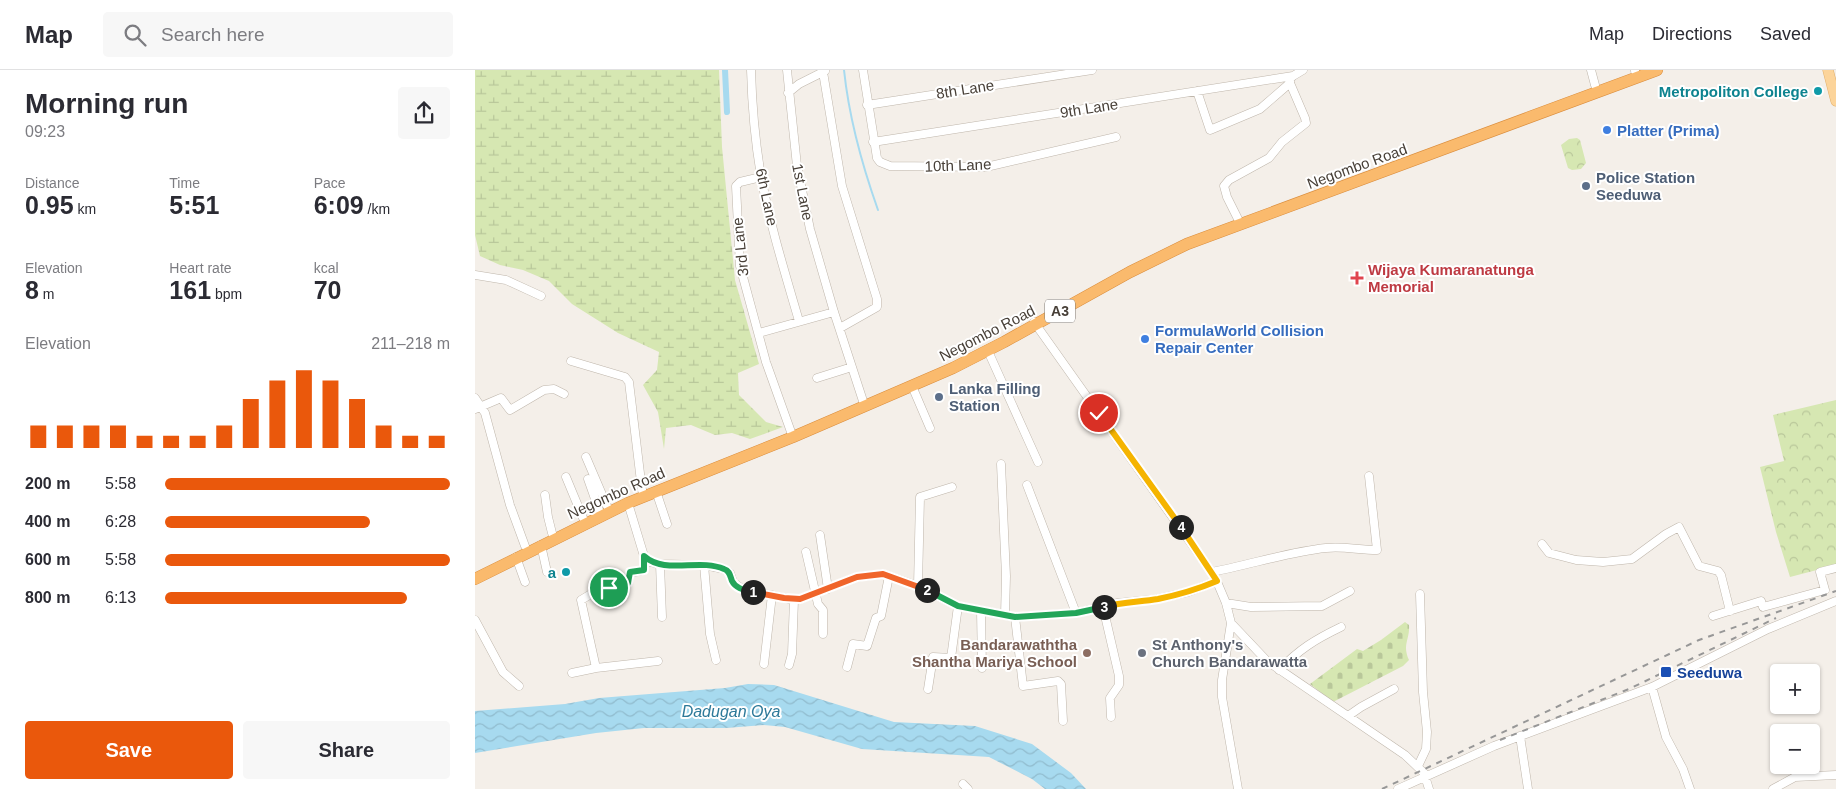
<!DOCTYPE html>
<meta charset="utf-8">
<style>
body{margin:0;font-family:Arial,sans-serif;background:#f7f7f7;color:#2b2b33;height:100vh;display:flex;flex-direction:column;font-size:19px;white-space:nowrap}
*{box-sizing:border-box;margin:0}
p{font-size:16px;color:#7c7c81}
.icon{flex:none;width:28px;height:28px;fill:none;stroke:currentColor;stroke-width:2;stroke-linecap:round;stroke-linejoin:round}
.map{position:relative;flex:1;overflow:hidden}
.side{display:flex;flex-direction:column;background:#fff;width:475px}
.side>*{flex:none}
.tools{position:absolute;left:1295px;top:594px;display:grid;gap:10px}
.tools a{display:grid;place-items:center;width:50px;height:50px;border-radius:5px;background:#fff;box-shadow:0 1px 4px #0004;font-size:25px}
.pin{position:absolute;display:grid;place-items:center;width:42px;height:42px;color:#fff;margin:-21px;border:2px solid #fff;border-radius:50%;box-shadow:0 1px 5px #0007}
.km{position:absolute;width:25px;height:25px;margin:-12px;border-radius:50%;background:#222;color:#fff;font-size:14px;line-height:25px;text-align:center}
.round{display:grid;place-items:center;flex:none;width:52px;height:52px;border-radius:5px;background:#f7f7f7}
.head{display:flex;align-items:center;justify-content:space-between;height:85px;padding:0 25px}
h1{font-size:28px;font-weight:600;line-height:38px}
.metrics{display:grid;grid-template-columns:repeat(3,1fr);gap:8px;height:85px;padding:5px 25px}
.metrics div{display:grid;align-content:center}
.metrics b{font-size:25px;font-weight:600}
.metrics small{font-size:14px;font-weight:400}
.metrics p{font-size:14px}
.chart{height:140px;padding:10px 25px}
.chart p{display:flex;justify-content:space-between}
.chart svg{width:100%;height:90px;margin-top:5px;stroke:#ea580c;stroke-width:6}
.primary-button{display:flex;gap:10px;margin-top:auto;padding:10px 25px}
.primary-button a{flex:1;height:58px;border-radius:5px;background:#ea580c;color:#fff;font-size:20px;font-weight:600;line-height:58px;text-align:center}
.primary-button a+a{background:#f7f7f7;color:#2b2b33}
ul{padding:0 25px;list-style:none;font-size:16px}
li{display:grid;grid-template-columns:80px 60px 1fr;align-items:center;height:38px}
li i{height:12px;border-radius:6px;background:#ea580c}
header{display:flex;align-items:center;gap:30px;box-sizing:border-box;height:70px;padding:0 25px;background:#fff;border-bottom:1px solid #e1e1e2}
header strong{font-size:24px}
nav{display:flex;gap:28px;margin-inline-start:auto;font-size:18px}
.search{width:350px;height:45px;background:#f7f7f7;display:flex;align-items:center;gap:12px;box-sizing:border-box;padding:0 18px;border-radius:5px;color:#7c7c81;font-size:19px}
main{display:flex;flex:1;min-height:0}
.map>svg:first-child{display:block}
.wetland{fill:url(#wetland-marsh)}
.cemetery{fill:url(#cemetery-stones)}
.park{fill:url(#park-crowns)}
.water{fill:url(#water-waves)}
.lines{fill:none;stroke-linecap:round;stroke-linejoin:round}
.stream{stroke:#a7daef;stroke-width:2}
.canal{stroke:#a7daef;stroke-width:6}
.minor-casing{stroke:#bfb6ab;stroke-width:9}
.major-casing{stroke:#e1ae69;stroke-width:11}
.highway-casing{stroke:#da8d3d;stroke-width:12}
.minor{stroke:#fff;stroke-width:8}
.major{stroke:#fcd49a;stroke-width:10}
.highway{stroke:#faba6d;stroke-width:11}
.rail{stroke:#979797;stroke-width:2;stroke-dasharray:6 6;stroke-linecap:butt}
.split-1-casing{stroke:#fff;stroke-width:10}
.split-2-casing{stroke:#fff;stroke-width:10}
.split-3-casing{stroke:#fff;stroke-width:10}
.split-4-casing{stroke:#fff;stroke-width:10}
.split-5-casing{stroke:#fff;stroke-width:10}
.split-1{stroke:#22a559;stroke-width:6}
.split-2{stroke:#f0652b;stroke-width:6}
.split-3{stroke:#22a559;stroke-width:6}
.split-4{stroke:#f5b400;stroke-width:6}
.split-5{stroke:#f5b400;stroke-width:6}
.culture-dot{fill:#0f9aa8;stroke:#fff;stroke-width:2}
.shop-dot{fill:#3f7fe0;stroke:#fff;stroke-width:2}
.service-dot{fill:#5c6f8a;stroke:#fff;stroke-width:2}
.health-dot{fill:#e0444e;stroke:#fff;stroke-width:2}
.education-dot{fill:#8d6e63;stroke:#fff;stroke-width:2}
.worship-dot{fill:#6b7280;stroke:#fff;stroke-width:2}
.transit-dot{fill:#1a4fb4;stroke:#fff;stroke-width:2}
.labels{text-anchor:middle;dominant-baseline:central;stroke-width:4;stroke-linejoin:round;paint-order:stroke}
.shield{fill:#fff;stroke:#7e7973;stroke-width:1}
.shield-label{font-size:14px;font-weight:bold;fill:#473f37}
.street-label{font-size:15px;fill:#473f37;stroke:#fff}
.culture-label{font-size:15px;font-weight:bold;fill:#0d838f;stroke:#fff;text-anchor:end}
.shop-label{font-size:15px;font-weight:bold;fill:#366cbe;stroke:#fff;text-anchor:start}
.service-label{font-size:15px;font-weight:bold;fill:#4e5e75;stroke:#fff;text-anchor:start}
.health-label{font-size:15px;font-weight:bold;fill:#be3a42;stroke:#fff;text-anchor:start}
.education-label{font-size:15px;font-weight:bold;fill:#785e54;stroke:#fff;text-anchor:end}
.worship-label{font-size:15px;font-weight:bold;fill:#5b616d;stroke:#fff;text-anchor:start}
.transit-label{font-size:15px;font-weight:bold;fill:#164399;stroke:#fff;text-anchor:start}
.water-label{font-size:16px;font-style:italic;fill:#2d7999;stroke:#fff}
</style>
<header>
<strong>Map</strong>
<div class="search"><svg class="icon" aria-label="search" viewBox="0 0 24 24"><circle cx="10" cy="10" r="6"/><path d="M15 15l6 6"/></svg>Search here</div>
<nav><a>Map</a><a>Directions</a><a>Saved</a></nav>
</header>
<main>
<section class="side">
<div class="head"><div><h1>Morning run</h1><p>09:23</p></div><a class="round"><svg class="icon" aria-label="share" viewBox="0 0 24 24"><path d="M12 15V3M7 8l5-5 5 5M5 13v7h14v-7"/></svg></a></div>
<div class="metrics">
<div><p>Distance</p><b>0.95<small> km</small></b></div>
<div><p>Time</p><b>5:51</b></div>
<div><p>Pace</p><b>6:09<small> /km</small></b></div>
</div>
<div class="metrics">
<div><p>Elevation</p><b>8<small> m</small></b></div>
<div><p>Heart rate</p><b>161<small> bpm</small></b></div>
<div><p>kcal</p><b>70</b></div>
</div>
<div class="chart"><p><span>Elevation</span>211–218 m</p>
<svg viewBox="0 0 160 44" preserveAspectRatio="none"><path d="M5 44V33M15 44V33M25 44V33M35 44V33M45 44V38M55 44V38M65 44V38M75 44V33M85 44V20M95 44V11M105 44V6M115 44V11M125 44V20M135 44V33M145 44V38M155 44V38"/></svg>
</div>
<ul>
<li><b>200 m</b>5:58<i style="width:100%"></i></li>
<li><b>400 m</b>6:28<i style="width:72%"></i></li>
<li><b>600 m</b>5:58<i style="width:100%"></i></li>
<li><b>800 m</b>6:13<i style="width:85%"></i></li>
</ul>
<div class="primary-button"><a>Save</a><a>Share</a></div>
</section>
<div class="map">
<svg width="1361" height="719" viewBox="0 0 1361 719">
<defs>
<pattern id="wetland-marsh" width="20" height="14" patternUnits="userSpaceOnUse" patternTransform="scale(1.25)"><rect width="20" height="14" fill="#d6e7b2"/><path d="M1 5h8M5 5V1M11 12h8M15 12V8" fill="none" stroke="#b9c79a"/></pattern>
<pattern id="cemetery-stones" width="16" height="16" patternUnits="userSpaceOnUse" patternTransform="scale(1.25)"><rect width="16" height="16" fill="#d6e7b2"/><path d="M2 7V4a2 2 0 0 1 4 0v3zM10 15v-3a2 2 0 0 1 4 0v3z" fill="#b9c79a"/></pattern>
<pattern id="park-crowns" width="20" height="18" patternUnits="userSpaceOnUse" patternTransform="scale(1.25)"><rect width="20" height="18" fill="#d6e7b2"/><path d="M2 6a3 3 0 1 1 6 0M12 15a3 3 0 1 1 6 0" fill="none" stroke="#b9c79a"/></pattern>
<pattern id="water-waves" width="16" height="10" patternUnits="userSpaceOnUse" patternTransform="scale(1.25)"><rect width="16" height="10" fill="#a7daef"/><path d="M0 5q4-4 8 0t8 0" fill="none" stroke="#91bcce"/></pattern>
</defs>
<rect width="100%" height="100%" fill="#f4efe9"/>
<!-- wetland -->
<path class="wetland" d="M0,0H244L247,77L260,210L284,294L263,303L264,325L291,352L308,357L275,369L257,363L240,365L216,355L191,358L189,379L183,342L168,315L182,300L184,282L143,263L97,234L74,211L48,200L25,195L5,186L0,165Z"/>
<!-- cemetery -->
<path class="cemetery" d="M930,552L934,555C935,570 927,574 934,590L928,596L858,632L835,614L882,579L888,581L906,570Z"/>
<!-- park -->
<path class="park" d="M1102,68L1105,70L1111,93L1106,99L1097,100L1093,98L1086,75L1094,69Z
M1361,330V495L1315,507L1301,462L1285,397L1309,391L1298,345Z"/>
<!-- water -->
<path class="water" d="M273,614L299,615L419,652L500,656L557,674L596,703L611,719H570L557,709L514,687L387,679L310,657L289,655L251,658H169L121,663L0,683V641L90,634L124,628L250,618Z"/>
<g class="lines">
<!-- stream -->
<path class="stream" d="M369,0C374,48 387,95 403,140"/>
<!-- canal -->
<path class="canal" d="M250,0L252,42"/>
<defs>
<path id="minor" d="M276,0C277,36 280,71 286,106C295,155 310,203 324,251
M312,0L322,96L335,159L359,242L388,331
M388,0L402,88L405,92L415,96L511,97L641,67
M1116,0L1120,15
M1160,0V1
M348,2L367,116L402,229V237L365,258
M722,21L735,60L785,39L815,13
M313,23L324,14L350,1
M392,35L617,0
M398,72L818,6L828,0
M286,107L265,112L261,116L265,196L291,292L316,362
M763,149L752,127L749,116L754,110L794,88L807,72L831,53L830,48L815,13V9L818,6
M0,205L31,210L66,226
M559,252L740,507L751,533L756,553L747,610V627L763,719
M284,263L359,242
M513,281L563,392
M96,291L150,307L154,312L167,420
M342,308L377,297
M437,316L455,358
M0,328L10,343L35,435L50,476
M0,339L26,328L35,340L69,320L79,319L89,324
M111,387L132,436
M526,394L531,506L530,545
M91,407L108,448
M113,409L124,440
M552,415L601,543
M181,421L192,454
M70,425L73,447L77,463
M153,433L169,486L175,492L185,494L229,495L249,499L255,503L258,512L267,519L319,530L325,529L382,507L408,504L443,516L483,536L540,547L601,543L643,533L682,529L713,522L742,511
M345,465L353,519
M1067,474L1074,483L1101,490L1128,492L1157,489L1191,464L1204,457L1224,496L1243,501L1246,505L1255,541
M66,475L72,502
M331,482L343,534L348,540V564
M41,487L50,512
M185,494L187,547
M229,495L235,564L241,590
M736,502C775,495 812,482 851,478C868,476 884,480 902,480L894,406
M443,516L445,427L477,417
M751,533L776,537L847,536L875,521
M628,537L644,606V615L635,628L636,647
M506,541L507,598
M1238,546L1286,531L1288,537L1350,520L1345,502L1361,498
M540,547L548,616L583,611L586,614L588,651
M0,550L28,602L44,616
M756,553L792,591L930,685L949,703L954,719
M289,594L297,525
M314,595L317,584L319,530
M372,597L378,574L392,576L401,548L406,546L414,506
M121,598L183,591
M804,600C825,579 839,570 866,557
M97,603L121,598L106,530L116,524L153,513L155,503L169,500V486
M1177,617L1191,667L1208,699L1215,719
M453,619L458,587L476,588L483,536
M873,646L886,637L919,619
M1045,666L1053,719
M943,696L951,679L952,662L948,622L945,524
M488,714L493,719
M923,719L1019,676L1177,617L1293,559L1361,531
M1298,719L1320,707L1361,705"/>
<path id="major" d="M1353,0L1361,31"/>
<path id="highway" d="M0,509L153,433L318,367L478,298L529,272L655,202L712,174L1182,0"/>
</defs>
<!-- minor casing -->
<use href="#minor" class="minor-casing"/>
<!-- major casing -->
<use href="#major" class="major-casing"/>
<!-- highway casing -->
<use href="#highway" class="highway-casing"/>
<!-- minor -->
<use href="#minor" class="minor"/>
<!-- major -->
<use href="#major" class="major"/>
<!-- highway -->
<use href="#highway" class="highway"/>
<!-- rail -->
<path class="rail" d="M1025,670L1154,619L1301,548
M907,719L1224,570L1361,521"/>
</g>
<g class="lines">
<defs>
<path id="split-1" d="M134,518L153,513L155,502L169,500V486C190,505 224,488 249,499C255,501 255,506 257,511C261,519 270,520 278,522"/>
<path id="split-2" d="M278,522L309,528L325,529L382,507L408,504L452,520"/>
<path id="split-3" d="M452,520L483,536L540,547L601,543L629,537"/>
<path id="split-4" d="M629,537C647,532 665,532 683,529C703,525 723,519 742,511L706,457"/>
<path id="split-5" d="M624,343L706,457"/>
</defs>
<!-- split-1 casing -->
<use href="#split-1" class="split-1-casing"/>
<!-- split-2 casing -->
<use href="#split-2" class="split-2-casing"/>
<!-- split-3 casing -->
<use href="#split-3" class="split-3-casing"/>
<!-- split-4 casing -->
<use href="#split-4" class="split-4-casing"/>
<!-- split-5 casing -->
<use href="#split-5" class="split-5-casing"/>
<!-- split-1 -->
<use href="#split-1" class="split-1"/>
<!-- split-2 -->
<use href="#split-2" class="split-2"/>
<!-- split-3 -->
<use href="#split-3" class="split-3"/>
<!-- split-4 -->
<use href="#split-4" class="split-4"/>
<!-- split-5 -->
<use href="#split-5" class="split-5"/>
</g>
<!-- markers -->
<g class="culture-dot">
<circle cx="1343" cy="21" r="5"/>
<circle cx="91" cy="502" r="5"/>
</g>
<g class="shop-dot">
<circle cx="1132" cy="60" r="5"/>
<circle cx="670" cy="269" r="5"/>
</g>
<g class="service-dot">
<circle cx="1111" cy="116" r="5"/>
<circle cx="464" cy="327" r="5"/>
</g>
<path class="health-dot" d="M879.5 200.5h5v5h5v5h-5v5h-5v-5h-5v-5h5z"/>
<circle class="education-dot" cx="612" cy="583" r="5"/>
<circle class="worship-dot" cx="667" cy="583" r="5"/>
<rect class="transit-dot" x="1185" y="596" width="12" height="12" rx="2.5"/>
<g class="labels">
<!-- shield labels -->
<rect class="shield" x="570" y="229.5" width="30" height="23" rx="4"/>
<g class="shield-label">
<text x="585" y="241">A3</text>
</g>
<!-- street labels -->
<g class="street-label">
<text transform="translate(490 19) rotate(-9)">8th Lane</text>
<text transform="translate(614 38) rotate(-9)">9th Lane</text>
<text transform="translate(483 95) rotate(-2)">10th Lane</text>
<text transform="translate(882 96) rotate(-20)">Negombo Road</text>
<text transform="translate(328 122) rotate(79)">1st Lane</text>
<text transform="translate(292 127) rotate(78)">6th Lane</text>
<text transform="translate(265 177) rotate(-96)">3rd Lane</text>
<text transform="translate(512 263) rotate(-27)">Negombo Road</text>
<text transform="translate(141 423) rotate(-24)">Negombo Road</text>
</g>
<!-- culture labels -->
<g class="culture-label">
<text x="1333" y="21">Metropoliton College</text>
<text x="81" y="502">a</text>
</g>
<!-- shop labels -->
<g class="shop-label">
<text x="1142" y="60">Platter (Prima)</text>
<text x="680" y="260">FormulaWorld Collision<tspan x="680" dy="17">Repair Center</tspan></text>
</g>
<!-- service labels -->
<g class="service-label">
<text x="1121" y="107">Police Station<tspan x="1121" dy="17">Seeduwa</tspan></text>
<text x="474" y="318">Lanka Filling<tspan x="474" dy="17">Station</tspan></text>
</g>
<!-- health labels -->
<g class="health-label">
<text x="893" y="199">Wijaya Kumaranatunga<tspan x="893" dy="17">Memorial</tspan></text>
</g>
<!-- education labels -->
<g class="education-label">
<text x="602" y="574">Bandarawaththa<tspan x="602" dy="17">Shantha Mariya School</tspan></text>
</g>
<!-- worship labels -->
<g class="worship-label">
<text x="677" y="574">St Anthony's<tspan x="677" dy="17">Church Bandarawatta</tspan></text>
</g>
<!-- transit labels -->
<g class="transit-label">
<text x="1202" y="602">Seeduwa</text>
</g>
<!-- water labels -->
<g class="water-label">
<text x="256" y="641">Dadugan Oya</text>
</g>
</g>
</svg>
<div class="tools">
<a>+</a>
<a>−</a>
</div>
<div class="pin" style="left:134px;top:518px;background:#1e9e55"><svg class="icon" aria-label="arrive" viewBox="0 0 24 24"><path d="M6 21V4h12l-3 4 3 4H6"/></svg></div>
<div class="pin" style="left:624px;top:343px;background:#d93025"><svg class="icon" aria-label="check" viewBox="0 0 24 24"><path d="M5 12l5 5 9-10"/></svg></div>
<b class="km" style="left:278px;top:522px">1</b>
<b class="km" style="left:452px;top:520px">2</b>
<b class="km" style="left:629px;top:537px">3</b>
<b class="km" style="left:706px;top:457px">4</b>
</div>
</main>
